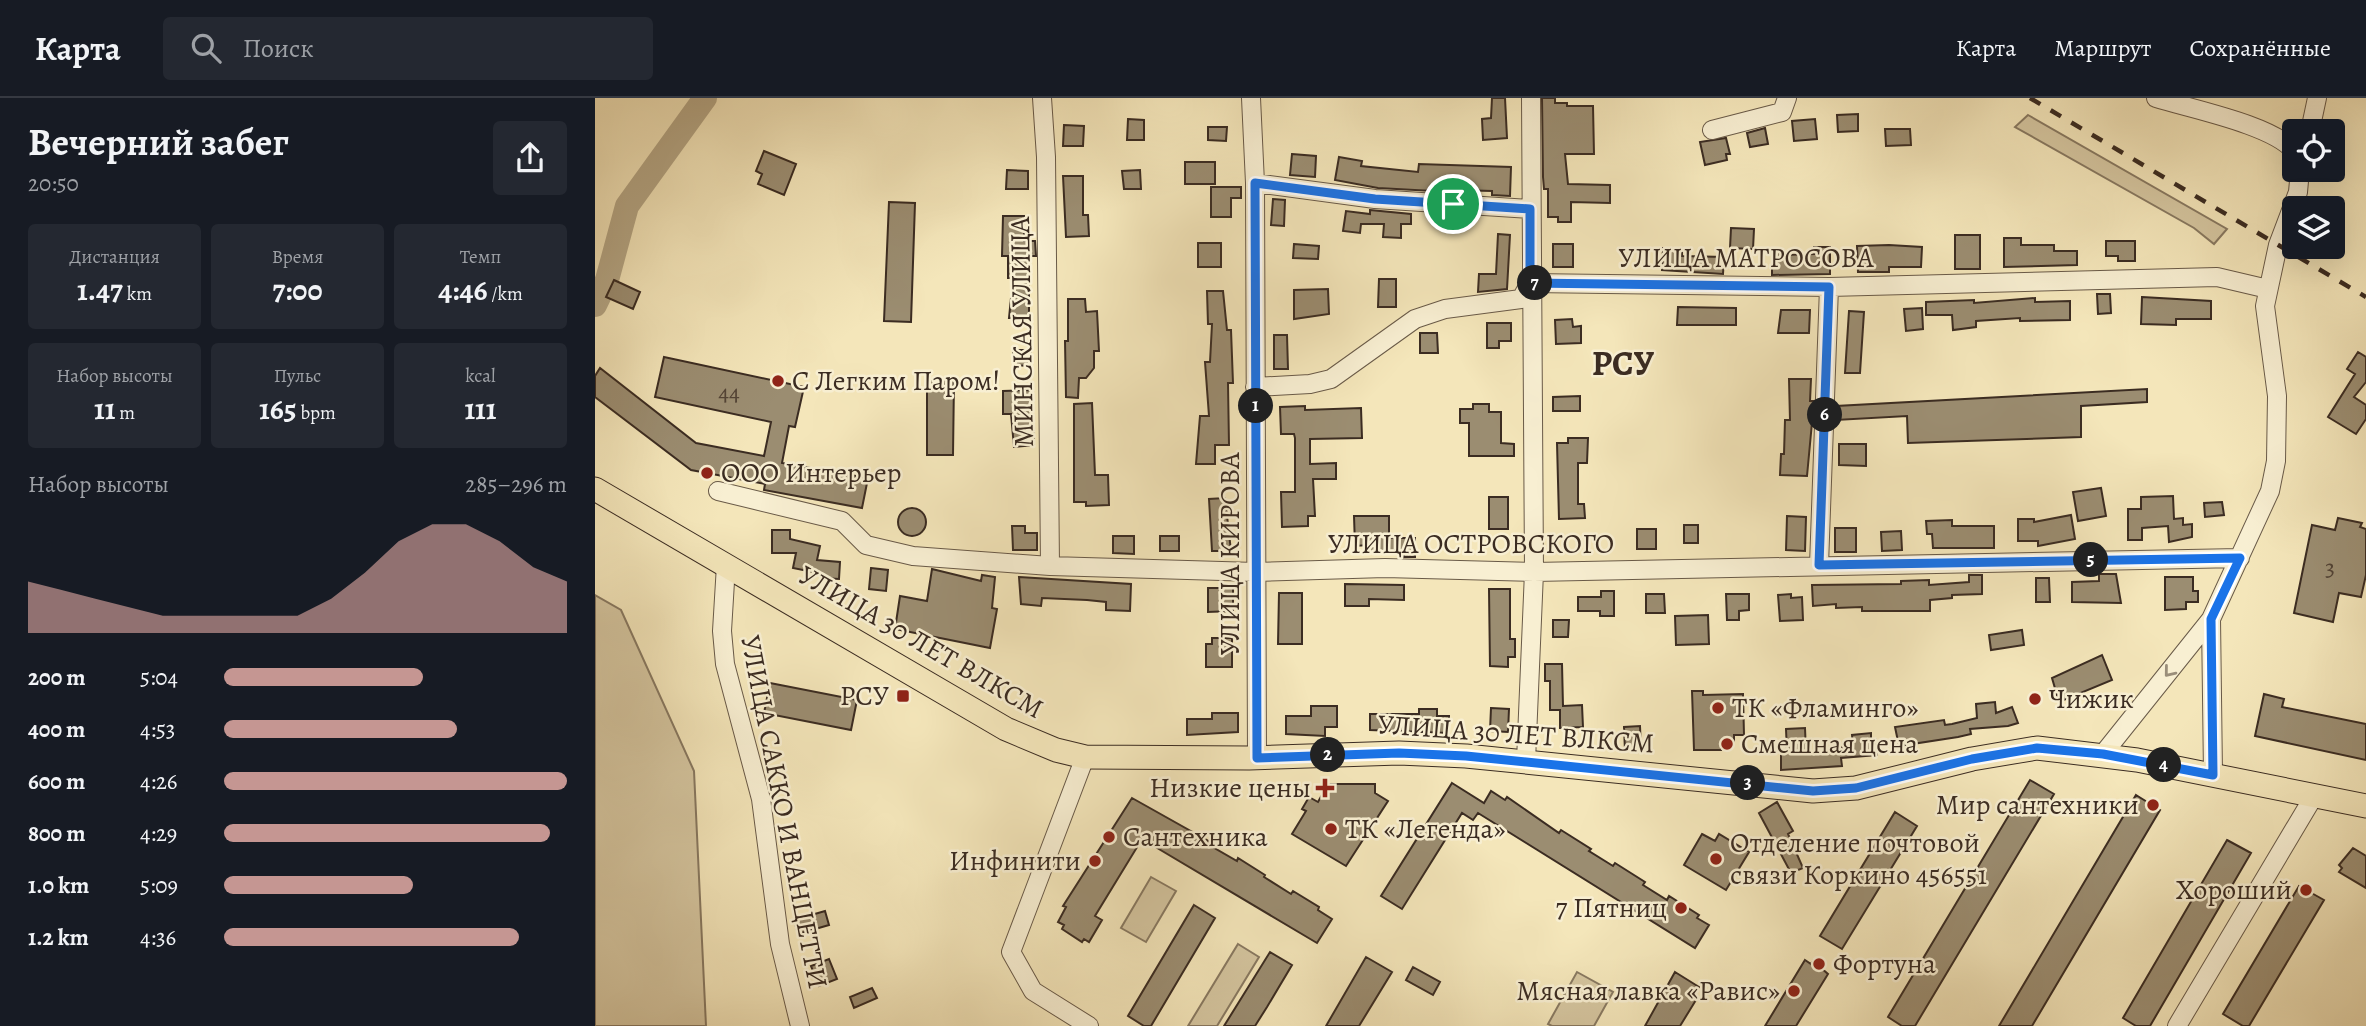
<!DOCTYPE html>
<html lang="ru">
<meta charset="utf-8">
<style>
body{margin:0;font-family:Alegreya,serif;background:#242831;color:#f1f3f6;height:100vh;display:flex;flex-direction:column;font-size:26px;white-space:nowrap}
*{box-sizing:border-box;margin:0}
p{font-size:23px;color:#9ea1a6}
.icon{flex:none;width:38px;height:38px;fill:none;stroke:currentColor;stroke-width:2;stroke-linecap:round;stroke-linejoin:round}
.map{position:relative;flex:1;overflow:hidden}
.sheet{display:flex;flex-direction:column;background:#171b24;width:595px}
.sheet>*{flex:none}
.fabs{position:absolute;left:1687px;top:21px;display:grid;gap:14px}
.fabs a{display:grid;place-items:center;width:63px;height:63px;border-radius:7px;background:#171b24;box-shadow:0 7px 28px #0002;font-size:35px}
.pin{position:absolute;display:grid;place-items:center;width:60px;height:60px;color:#fff;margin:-30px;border:4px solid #fff;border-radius:50%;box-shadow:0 2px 7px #0007}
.km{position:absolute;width:35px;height:35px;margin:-18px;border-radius:50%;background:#222;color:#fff;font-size:19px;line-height:35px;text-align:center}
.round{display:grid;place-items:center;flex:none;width:74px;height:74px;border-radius:7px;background:#242831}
.headline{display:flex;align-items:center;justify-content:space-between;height:119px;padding:0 28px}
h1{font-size:38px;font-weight:700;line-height:52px}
.stats{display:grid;grid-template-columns:repeat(3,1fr);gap:10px;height:119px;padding:7px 28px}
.stats div{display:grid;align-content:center;border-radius:7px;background:#242831;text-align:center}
.stats b{font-size:30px;font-weight:700}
.stats small{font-size:19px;font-weight:400}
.stats p{font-size:19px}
.chart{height:196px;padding:14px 28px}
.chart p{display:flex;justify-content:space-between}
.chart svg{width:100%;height:126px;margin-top:7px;fill:#c59692;opacity:.7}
ul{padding:0 28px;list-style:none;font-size:23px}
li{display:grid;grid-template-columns:112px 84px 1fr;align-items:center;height:52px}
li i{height:18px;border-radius:9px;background:#c59692}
header{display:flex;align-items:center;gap:42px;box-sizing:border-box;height:98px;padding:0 35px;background:#171b24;border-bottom:2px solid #363941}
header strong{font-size:33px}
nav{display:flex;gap:38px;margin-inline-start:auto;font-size:24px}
.search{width:490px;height:63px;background:#242831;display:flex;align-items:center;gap:18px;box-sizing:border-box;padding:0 24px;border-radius:7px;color:#9ea1a6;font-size:26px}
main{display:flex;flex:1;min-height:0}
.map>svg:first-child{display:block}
.green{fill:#d5c6a0;stroke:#887961;stroke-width:2}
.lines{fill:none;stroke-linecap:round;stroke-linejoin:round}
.river{stroke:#b5a786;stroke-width:24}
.building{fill:#9b8d71;stroke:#3b2c22;stroke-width:2}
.minor-casing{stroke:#695a48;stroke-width:20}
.major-casing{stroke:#3b2c22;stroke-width:25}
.minor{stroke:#f8efd2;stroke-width:18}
.major{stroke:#f4e6ba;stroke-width:23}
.rail{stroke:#3b2c22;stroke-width:4.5;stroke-dasharray:12 12;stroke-linecap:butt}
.oneway{stroke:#9a8e7a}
.route-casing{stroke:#fff;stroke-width:14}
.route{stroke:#1a73e8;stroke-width:9}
.poi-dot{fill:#8f2418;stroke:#f8efd2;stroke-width:2.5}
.labels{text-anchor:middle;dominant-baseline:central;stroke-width:5;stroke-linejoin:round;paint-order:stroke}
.number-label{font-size:24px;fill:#534436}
.street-label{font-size:28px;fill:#3b2c22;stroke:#f8efd2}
.poi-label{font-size:28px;fill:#3b2c22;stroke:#f8efd2;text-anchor:start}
.district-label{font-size:35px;font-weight:bold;fill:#3b2c22;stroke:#f8efd2}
</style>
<header>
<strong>Карта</strong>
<div class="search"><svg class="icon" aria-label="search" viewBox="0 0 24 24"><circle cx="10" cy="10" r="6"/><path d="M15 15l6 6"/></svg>Поиск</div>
<nav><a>Карта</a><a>Маршрут</a><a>Сохранённые</a></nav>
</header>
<main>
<section class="sheet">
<div class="headline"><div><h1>Вечерний забег</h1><p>20:50</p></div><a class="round"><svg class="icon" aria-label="share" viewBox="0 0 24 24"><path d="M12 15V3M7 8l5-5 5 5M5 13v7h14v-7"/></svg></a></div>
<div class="stats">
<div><p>Дистанция</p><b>1.47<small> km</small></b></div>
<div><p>Время</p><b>7:00</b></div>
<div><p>Темп</p><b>4:46<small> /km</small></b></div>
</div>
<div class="stats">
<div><p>Набор высоты</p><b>11<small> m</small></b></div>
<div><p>Пульс</p><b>165<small> bpm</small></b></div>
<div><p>kcal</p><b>111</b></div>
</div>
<div class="chart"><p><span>Набор высоты</span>285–296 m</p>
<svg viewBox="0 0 160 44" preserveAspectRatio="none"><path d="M0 44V26L10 29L20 32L30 35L40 38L50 38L60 38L70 38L80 38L90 32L100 23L110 12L120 6L130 6L140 12L150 21L160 26V44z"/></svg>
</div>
<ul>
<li><b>200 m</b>5:04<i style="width:58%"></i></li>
<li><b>400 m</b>4:53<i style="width:68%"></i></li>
<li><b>600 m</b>4:26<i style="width:100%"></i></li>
<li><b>800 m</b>4:29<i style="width:95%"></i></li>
<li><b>1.0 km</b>5:09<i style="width:55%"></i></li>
<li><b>1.2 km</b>4:36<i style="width:86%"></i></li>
</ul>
</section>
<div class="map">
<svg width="1771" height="928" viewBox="0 0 1771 928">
<rect width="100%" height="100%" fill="#f4e6ba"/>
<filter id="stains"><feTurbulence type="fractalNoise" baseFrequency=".00286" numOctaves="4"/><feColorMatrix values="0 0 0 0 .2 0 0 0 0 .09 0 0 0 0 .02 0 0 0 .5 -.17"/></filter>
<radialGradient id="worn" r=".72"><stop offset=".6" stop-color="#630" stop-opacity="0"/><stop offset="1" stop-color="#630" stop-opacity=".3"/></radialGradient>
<!-- green -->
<path class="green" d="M1433,17L1632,131L1619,146L1599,130L1420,29Z
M0,497L26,512L99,673L111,928H0Z
M556,779L581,793L551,844L526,830Z
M643,846L664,859L622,928H593Z
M982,874L1018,894L999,928H957L953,926Z"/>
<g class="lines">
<!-- river -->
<path class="river" d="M0,207L12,182L32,108L110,0"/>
</g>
<!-- building -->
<path class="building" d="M897,0H910L912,40L888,42L887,21L896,20Z
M947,0H960V5H972V8H998L999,56H970L973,86L1015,87V105L976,104V124H963V119H953V91H949L948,79Z
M1263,16V33L1243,34L1242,17Z
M533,21L549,22V42H532Z
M1220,21L1222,41L1199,43L1197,23Z
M469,27L489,28L488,48H468Z
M613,29H632L631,43L613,42Z
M1170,30L1173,46L1155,49L1152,35Z
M1290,31H1315L1316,47L1291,48Z
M1131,40L1135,56H1131L1132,62L1110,67L1105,44Z
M169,53L201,66L189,97L163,86L167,76L161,73Z
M697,56L721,58L720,79L695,77Z
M744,59L767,63L766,68L823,74L824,66L916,69L915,98L897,97V93L860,92V87L838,85V93L783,90L740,82Z
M590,64H620V86H590Z
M412,72L433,73V91H411Z
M545,72L546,91H529L527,73Z
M468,78H488V117H493L494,138L471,139Z
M616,89H646V100H636V119H616Z
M678,101L690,102L689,128L676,127Z
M294,104L320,105L316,224L289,223Z
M775,112L816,116V126H806V140L788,139L789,126H766L765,135L748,133L751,113L775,116Z
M408,118H429V143H440L441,158H434V220H414L418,180H413V158H407Z
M1136,130L1159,131L1158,151L1135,150Z
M903,136L915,137L912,191L883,194L884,176H901Z
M1360,137H1385V171H1360Z
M1409,140H1426V147H1459V153H1482V167L1409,169Z
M1511,143H1540V163H1523V158H1511Z
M603,145H626V169H603Z
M699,146L724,148L723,161L698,160Z
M958,146H978V169H958Z
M1294,147L1327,149L1326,169H1294V174H1263L1262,148Z
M1219,149H1235V176L1177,177V152H1189V157L1219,156Z
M1068,150H1087V158L1129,159L1128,176L1067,172Z
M784,181H801V209H783Z
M19,182L45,194L38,211L11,199Z
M733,191L734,216L699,221V192Z
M612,193H628L632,232H636L638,285H633L634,347H620V366H601L605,318H614L610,264H615L617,226H613Z
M1502,196H1515L1516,215L1503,216Z
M1547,199L1616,203V221H1581V227L1546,226Z
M1440,200V204L1475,203V222L1425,223V220L1381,223V229L1358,232L1357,217H1331V204L1379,202V205Z
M473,201H490L491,214L502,213L504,253H499V270L491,280H484L483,300L471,299L470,243H473Z
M1083,209L1141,210V227H1082Z
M1327,210L1328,231L1311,233L1309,211Z
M1186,212H1215L1214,235H1183Z
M1254,213L1269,214L1265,275H1250Z
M977,221L978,229L986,228V245L961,246L960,222Z
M892,225H916V243H904V250H892Z
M825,235H842L843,255H825Z
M679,237H692L693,271H679Z
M418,252H436V267L419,268Z
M1763,254L1771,259V284L1759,299L1771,307V321L1761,336L1733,319L1760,276L1752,271Z
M69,259L209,289L200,329L194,328L187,365L273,380L267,410L169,392L170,386L96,372L0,299V278L5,270L101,345L169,358L176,324L60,299Z
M1194,281H1216L1215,303H1219L1212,378L1185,377L1186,356H1189L1190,322H1195Z
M332,282H359L358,357H332Z
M1552,291V304L1486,308V339L1313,345L1312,318L1241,322V308Z
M436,292L439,347L419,349L416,316H408V293Z
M985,298V313H958V299Z
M497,305L500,377H513L514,407L491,408V404H479V306Z
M878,306H894V314H906V345L919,346V358H874V325H865V311H878Z
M710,308V312L766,310L767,340L715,341V366L741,365V381H718L720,418H713V428L687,429L686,394H700V340L699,336H686L685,309Z
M973,340H993L992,365H983V406H989L990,420L964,421L962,345H973Z
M1244,346H1271V368L1244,367Z
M1506,390L1511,418L1483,423L1478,394Z
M1578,398L1579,421L1588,420V427L1597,426V439L1574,444L1573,428L1547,430V442H1533V411H1546V399Z
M894,399H913V431H894Z
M630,400L636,453H617L614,401Z
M1627,404L1629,417L1610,419L1609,405Z
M303 424a14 14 0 1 1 28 0a14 14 0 1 1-28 0Z
M1476,417L1480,441L1443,448V443H1423V421H1439V424Z
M759,418H794V440H820V459H809V455H773V447L760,448Z
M1192,418L1211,419L1210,453L1191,452Z
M1743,420L1767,425L1765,429L1771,431V477L1766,499L1744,495L1738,524L1699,515L1717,427L1740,432Z
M1357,422V428H1399V450H1338L1337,436H1332L1331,423Z
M1089,427H1103V445H1089Z
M417,428H430V435H442V452H418Z
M1240,430H1261V454H1240Z
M1042,431H1061V451H1042Z
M177,432H195V441L225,448L222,462L245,464L244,481L228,480V476L198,470L201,455H177Z
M1306,433L1307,452L1287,453L1286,434Z
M518,438H539V456L518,455Z
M565,438H584V453H565Z
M276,470L293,472L291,493L274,491Z
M337,471L386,483L387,477L400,479L397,510L402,511L395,550L300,531L305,498L332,503Z
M1504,476H1521L1526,505L1477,504V484L1504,483Z
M1374,477H1387V496L1357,497V500L1335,502V513H1267V509L1241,510V506L1218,508L1217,487L1306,486V483L1334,482V487L1374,484Z
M424,479L536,486L535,513L511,512V504L492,502L447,500L446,508L426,506Z
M1570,479H1598V493H1603V504H1591V511L1570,512Z
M1441,480H1454L1455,504H1441Z
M750,486L809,487V502L774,501V508H750Z
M613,490H638V513L613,514Z
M894,491H915V541H920V559H913V569L895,568Z
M1006,493H1019V518H1005V513H983V499H1006Z
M684,495H707V546H683Z
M1051,496H1069L1070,515H1051Z
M1131,496H1154V512L1144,513V522H1132Z
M1196,496V500L1207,499L1208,522L1185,523L1183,497Z
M1113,517L1114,546L1081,547L1080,518Z
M958,522H974L973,539H958Z
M1427,532L1429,547L1396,552L1394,537Z
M617,540H637V569H611V546H617Z
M1507,557L1517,582L1464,604L1457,580Z
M950,566H967L968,608L987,607L988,629L965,630V612H955V583H950Z
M175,585L262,602L256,632L169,615Z
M1097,593H1108V597L1148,596L1149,637H1139V645L1126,646V652H1099Z
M1669,596L1689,601L1687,609L1771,626V662L1660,638Z
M1400,604L1401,615L1417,609L1423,625L1413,628L1375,631L1376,636L1363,639L1304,648L1300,629L1349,622L1350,627L1357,626L1382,620L1381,606Z
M716,608H742V629H730V638L691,636V618H716Z
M896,610L914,611L913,634L895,633Z
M824,611H842V618H854V635L775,632V616H824Z
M617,615H643V634L592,637V621H617Z
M1045,628L1046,652L1030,653L1029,629Z
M1210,630L1211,654L1258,648L1257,637L1276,635V641H1281L1282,657L1246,660L1247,668L1186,672V655H1192L1191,631Z
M1435,682L1459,696L1320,928H1307L1293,919Z
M857,685L889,705L896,693L910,702L912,699L964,735L966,732L996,751L994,753L1018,768L1020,765L1050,784L1048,787L1072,802L1074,798L1104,817L1102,820L1114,827L1100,850L883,715L878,722L867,715L807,811L786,798Z
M733,686H780V695L793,703L751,768L697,736L711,713L707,711L714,699L723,704Z
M1541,697L1565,712L1437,928H1404Z
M537,700L617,745L616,748L642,763L643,760L670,777L669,779L696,796L698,793L724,809L723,812L737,821L722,845L547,741L500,818L507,822L494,844L489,841L487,844L467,831L469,827L463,824L471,809L468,808Z
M1182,704L1198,733L1193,736L1208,770L1196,775L1164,715Z
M1300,714L1322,728L1247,851L1225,838Z
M1107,736L1120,743L1124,736L1154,754L1131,792L1089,767Z
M1632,742L1656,755L1555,928H1541L1528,920Z
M1758,750L1771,758V790L1744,774L1747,770L1744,767Z
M1704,788L1729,802L1654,928H1648L1628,916Z
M599,807L620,820L556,928H549L533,918Z
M230,813L234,827L203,836L199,822Z
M675,854L697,867L672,909L660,928H629Z
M771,859L797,874L764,928H731Z
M234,861L242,881L224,888L216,868Z
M1210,862L1216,866L1218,863L1233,876L1201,928H1170Z
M818,869L845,884L838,897L811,882Z
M1080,874L1104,889L1097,900L1101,902L1085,928H1050Z
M277,890L282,900L259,910L255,899Z"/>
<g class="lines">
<defs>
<path id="minor" d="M447,0L451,59L455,468
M656,0L660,85L662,660
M1561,0C1596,11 1678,27 1699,53
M1117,32L1187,14L1192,0
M1715,33L1722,0
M660,85L780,101L935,111
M660,289L715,286L736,281L820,221L850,211L926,201L935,185L1234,189L1622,179L1673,191
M123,393L247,423L271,447L318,458L455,468L661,474L790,470L939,474L1645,460
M131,467L127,533L130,566L166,701L185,846L205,928
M1224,467L1234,189
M1616,521L1618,676
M1508,656L1616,521L1675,393L1681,363L1682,298L1670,208L1683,147L1703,94L1705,72
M490,659L416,854L438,893L494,928
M931,663L939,474L936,0
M1582,928L1719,698"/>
<path id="major" d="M0,391L411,631L461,652L490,659L654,660L804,655L871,658L1218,693L1261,690L1377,661L1442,650L1542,662L1771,708"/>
</defs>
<!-- minor casing -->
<use href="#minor" class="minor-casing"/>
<!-- major casing -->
<use href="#major" class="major-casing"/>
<!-- minor -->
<use href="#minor" class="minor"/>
<!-- major -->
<use href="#major" class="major"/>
<!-- rail -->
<path class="rail" d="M1435,0L1771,199"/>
</g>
<!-- one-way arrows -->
<defs><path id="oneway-chevron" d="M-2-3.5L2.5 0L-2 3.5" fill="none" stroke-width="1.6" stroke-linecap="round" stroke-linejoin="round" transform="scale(1.75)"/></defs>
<use class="oneway" href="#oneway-chevron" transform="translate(1574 574) rotate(129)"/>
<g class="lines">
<defs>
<path id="route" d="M660,85L780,101L935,111V185L1234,189L1224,467L1645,460L1616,521L1618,677L1508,656L1442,650L1377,661L1261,690L1218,693L871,658L804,655L662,660Z"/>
</defs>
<!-- route casing -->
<use href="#route" class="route-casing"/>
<!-- route -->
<use href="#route" class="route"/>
</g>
<!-- markers -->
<g class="poi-dot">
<circle cx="183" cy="283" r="7"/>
<circle cx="112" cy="375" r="7"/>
<rect x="301" y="591" width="14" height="14" rx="3.5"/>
<circle cx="1440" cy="601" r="7"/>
<circle cx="1123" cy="610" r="7"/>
<circle cx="1132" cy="646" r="7"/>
<path d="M726.5 679.5h7v7h7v7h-7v7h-7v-7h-7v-7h7z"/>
<circle cx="1558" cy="707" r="7"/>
<circle cx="736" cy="731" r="7"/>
<circle cx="514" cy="739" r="7"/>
<circle cx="1121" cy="761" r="7"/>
<circle cx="500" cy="763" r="7"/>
<circle cx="1711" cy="792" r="7"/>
<circle cx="1086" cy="810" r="7"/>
<circle cx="1224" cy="866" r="7"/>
<circle cx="1199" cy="893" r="7"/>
</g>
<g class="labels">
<!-- number labels -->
<g class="number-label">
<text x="134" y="294">44</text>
<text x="1735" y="470">3</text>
</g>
<!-- street labels -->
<g class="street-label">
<text x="1151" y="160">УЛИЦА МАТРОСОВА</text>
<text transform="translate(427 234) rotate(-91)">МИНСКАЯ УЛИЦА</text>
<text x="876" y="446">УЛИЦА ОСТРОВСКОГО</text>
<text transform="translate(635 456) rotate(-90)">УЛИЦА КИРОВА</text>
<text transform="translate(326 544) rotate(30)">УЛИЦА 30 ЛЕТ ВЛКСМ</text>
<text transform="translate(921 636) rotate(4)">УЛИЦА 30 ЛЕТ ВЛКСМ</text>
<text transform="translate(189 714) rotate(79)">УЛИЦА САККО И ВАНЦЕТТИ</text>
</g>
<!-- poi labels -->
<g class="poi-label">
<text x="197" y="283">С Легким Паром!</text>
<text x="126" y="375">ООО Интерьер</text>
<text x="294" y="598" text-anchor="end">РСУ</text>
<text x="1454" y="601">Чижик</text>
<text x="1137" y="610">ТК «Фламинго»</text>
<text x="1146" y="646">Смешная цена</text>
<text x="716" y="690" text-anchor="end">Низкие цены</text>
<text x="1544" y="707" text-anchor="end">Мир сантехники</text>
<text x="750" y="731">ТК «Легенда»</text>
<text x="528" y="739">Сантехника</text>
<text x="1135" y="745">Отделение почтовой<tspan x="1135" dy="32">связи Коркино 456551</tspan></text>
<text x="486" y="763" text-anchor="end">Инфинити</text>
<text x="1697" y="792" text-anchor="end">Хороший</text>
<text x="1072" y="810" text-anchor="end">7 Пятниц</text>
<text x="1238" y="866">Фортуна</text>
<text x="1185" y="893" text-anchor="end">Мясная лавка «Равис»</text>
</g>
<!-- district labels -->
<g class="district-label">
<text x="1028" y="265">РСУ</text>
</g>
</g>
<rect width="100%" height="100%" filter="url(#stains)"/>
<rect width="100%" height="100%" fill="url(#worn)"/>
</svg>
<div class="fabs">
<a><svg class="icon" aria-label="locate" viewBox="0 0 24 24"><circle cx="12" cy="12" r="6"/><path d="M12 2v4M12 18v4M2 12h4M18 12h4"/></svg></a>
<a><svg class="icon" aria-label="layers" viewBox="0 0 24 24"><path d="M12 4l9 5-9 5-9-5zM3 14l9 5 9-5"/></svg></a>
</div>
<div class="pin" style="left:858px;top:106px;background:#1e9e55"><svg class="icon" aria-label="arrive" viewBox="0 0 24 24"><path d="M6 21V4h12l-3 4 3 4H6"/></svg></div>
<b class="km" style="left:661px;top:308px">1</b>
<b class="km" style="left:733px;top:657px">2</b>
<b class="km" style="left:1153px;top:685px">3</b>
<b class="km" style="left:1569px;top:667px">4</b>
<b class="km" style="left:1496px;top:462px">5</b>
<b class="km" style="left:1230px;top:317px">6</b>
<b class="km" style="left:940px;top:185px">7</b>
</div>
</main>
